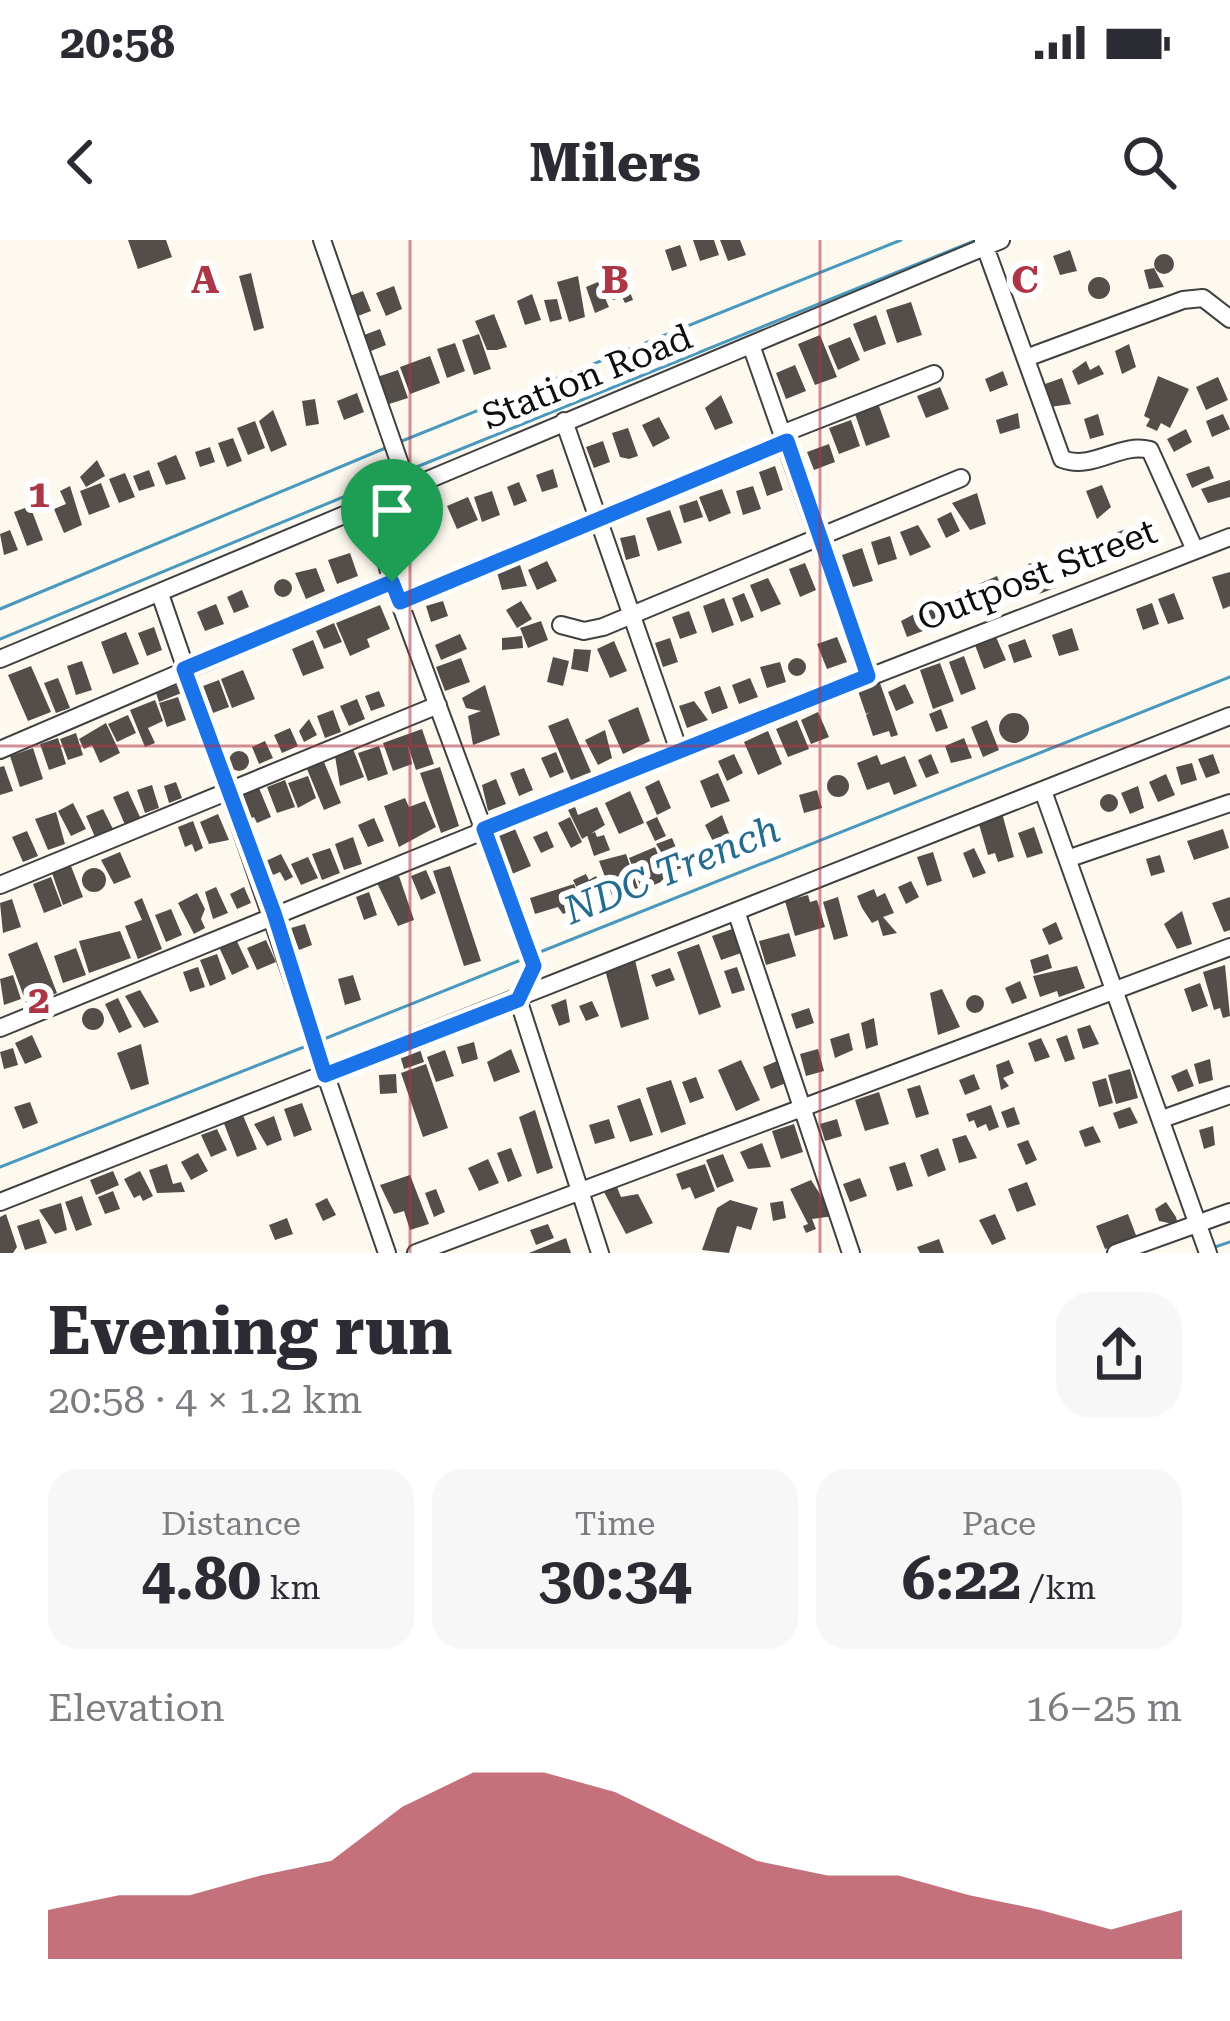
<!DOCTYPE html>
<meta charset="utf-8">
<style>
body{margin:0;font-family:"Roboto Serif",serif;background:#f7f7f7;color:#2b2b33;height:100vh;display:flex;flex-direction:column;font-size:45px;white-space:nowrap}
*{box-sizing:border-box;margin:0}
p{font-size:39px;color:#7c7c81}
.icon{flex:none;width:66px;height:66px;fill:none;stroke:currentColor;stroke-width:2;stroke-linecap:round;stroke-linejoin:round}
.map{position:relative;height:1013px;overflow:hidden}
.sheet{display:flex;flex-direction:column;background:#fff;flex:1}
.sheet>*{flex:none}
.pin{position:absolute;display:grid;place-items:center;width:102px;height:102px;color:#fff;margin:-123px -51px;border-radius:50% 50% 50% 0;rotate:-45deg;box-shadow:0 0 12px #0007}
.pin .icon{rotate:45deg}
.round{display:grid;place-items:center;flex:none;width:126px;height:126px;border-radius:36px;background:#f7f7f7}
.head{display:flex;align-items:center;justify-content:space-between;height:204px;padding:0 48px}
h1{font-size:66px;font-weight:700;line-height:90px}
.metrics{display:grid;grid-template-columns:repeat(3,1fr);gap:18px;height:204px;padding:12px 48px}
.metrics div{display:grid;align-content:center;border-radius:30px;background:#f7f7f7;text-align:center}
.metrics b{font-size:60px;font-weight:700}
.metrics small{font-size:33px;font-weight:400}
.metrics p{font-size:33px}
.chart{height:336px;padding:24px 48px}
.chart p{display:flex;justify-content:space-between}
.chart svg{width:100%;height:216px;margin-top:12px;fill:#ac3645;opacity:.7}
.status{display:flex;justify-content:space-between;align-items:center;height:84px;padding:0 60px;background:#fff;direction:ltr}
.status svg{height:33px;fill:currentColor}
header{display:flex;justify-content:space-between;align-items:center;height:156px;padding:0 48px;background:#fff;font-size:54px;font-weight:700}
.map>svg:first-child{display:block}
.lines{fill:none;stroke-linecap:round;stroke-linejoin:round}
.stream{stroke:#4998bd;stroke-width:3}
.building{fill:#544e4b}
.minor-casing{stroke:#404040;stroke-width:20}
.minor{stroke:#fff;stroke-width:16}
.route-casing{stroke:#fff;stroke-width:24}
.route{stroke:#1a73e8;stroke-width:15}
.grid{fill:none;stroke:#ac3645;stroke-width:3;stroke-opacity:0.55}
.labels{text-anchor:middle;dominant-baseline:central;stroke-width:12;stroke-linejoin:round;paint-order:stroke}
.street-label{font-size:36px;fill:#0d0d0d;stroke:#fff}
.water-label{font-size:39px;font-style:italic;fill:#256a8f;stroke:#fff}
.grid-label{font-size:39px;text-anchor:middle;font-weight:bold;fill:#ac3645;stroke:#fff;stroke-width:12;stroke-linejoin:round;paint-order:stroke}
</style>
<div class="status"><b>20:58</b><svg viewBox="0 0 49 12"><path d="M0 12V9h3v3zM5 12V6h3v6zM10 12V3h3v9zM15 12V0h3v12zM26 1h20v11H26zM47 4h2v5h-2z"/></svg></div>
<header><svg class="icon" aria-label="back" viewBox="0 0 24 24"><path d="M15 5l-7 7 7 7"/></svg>Milers<svg class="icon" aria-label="search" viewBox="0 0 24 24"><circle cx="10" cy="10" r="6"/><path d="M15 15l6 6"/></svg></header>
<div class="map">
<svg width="1230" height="1013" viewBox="0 0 1230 1013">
<rect width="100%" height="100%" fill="#fdf9ef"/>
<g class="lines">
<!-- stream -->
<path class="stream" d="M402,201L901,0
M409,230L974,1
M0,369L388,207
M0,399L394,236
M535,714L1230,437
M324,799L526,718
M0,927L309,805
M1215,1007L1230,1002"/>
</g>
<!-- building -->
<path class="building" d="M128,0H166L172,17L138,29Z
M693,0H714L719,15L700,21Z
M720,0H740L746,15L728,21Z
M680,5L687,26L672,31L665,10Z
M1070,10L1077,31L1060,35L1053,16Z
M1154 24a10 10 0 1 1 20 0a10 10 0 1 1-20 0Z
M619,24L633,60L625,63L622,57L613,60L602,31Z
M1154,28L1164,47L1149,49L1144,30Z
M251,33L264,88L254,91L239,36Z
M578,36L585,77L569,82L557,42Z
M1088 48a11 11 0 1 1 22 0a11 11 0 1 1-22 0Z
M598,42L609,67L595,73L586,47Z
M394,46L402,69L386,76L376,53Z
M363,51L371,71L358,76L350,56Z
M532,54L541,80L525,85L517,61Z
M557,59L562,79L550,82L544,60Z
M911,62L922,95L897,103L886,70Z
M494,74L507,107L497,110H487L475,81Z
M876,75L886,104L864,112L853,84Z
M380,89L386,105L371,111L364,95Z
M479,94L491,129L474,135L462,100Z
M820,95L837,137L815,145L798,104Z
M850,97L860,120L838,130L828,106Z
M455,103L465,131L447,138L437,109Z
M1129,104L1136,127L1122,134L1115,111Z
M430,116L440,143L410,154L400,127Z
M1086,121L1090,130L1099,125L1104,134L1078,145L1072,131Z
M795,125L806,151L786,159L776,133Z
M398,130L408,158L386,165L377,137Z
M1003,131L1008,145L990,152L985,139Z
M1158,136L1189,149L1170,188L1161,183L1157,191L1146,186L1150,179L1144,176Z
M1218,137L1228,160L1206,170L1196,147Z
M1062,138L1071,164L1050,167L1042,145Z
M940,147L949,169L926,178L917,156Z
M357,153L364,172L344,180L337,161Z
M721,155L733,183L715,190L705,168Z
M315,159L319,184L306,186L302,161Z
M879,166L890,197L866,206L855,174Z
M273,170L287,205L271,212L259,181Z
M1018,173L1020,188L1000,194L996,180Z
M1098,174L1104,195L1090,199L1084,179Z
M1223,174L1230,189L1212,197L1206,181Z
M659,177L670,198L653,207L642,185Z
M851,180L860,206L839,214L829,188Z
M255,181L265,208L248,215L237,188Z
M628,188L638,216L629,219L620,217L612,193Z
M1186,189L1192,202L1174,212L1167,199Z
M233,198L242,221L227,227L218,203Z
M603,201L610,222L594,228L586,207Z
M829,204L835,222L814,230L807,212Z
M210,207L215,222L200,227L195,212Z
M176,215L186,239L166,245L157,223Z
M97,220L105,236L86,247L80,237Z
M775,226L783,250L767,256L759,232Z
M1209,226L1214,238L1192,248L1186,234Z
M553,229L558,247L542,252L536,235Z
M149,230L155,246L139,251L133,236Z
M125,233L135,257L119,263L109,239Z
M1230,240V257L1208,263L1201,249Z
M519,242L527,261L514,266L507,247Z
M101,243L110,267L89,275L80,251Z
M1102,245L1111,267L1097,279L1086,251Z
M70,246L82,285L64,293L54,269L66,264L60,251Z
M753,246L761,269L743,275L736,251Z
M722,249L731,273L709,282L699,257Z
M492,251L500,275L482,282L474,257Z
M977,253L986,284L970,290L952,263Z
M468,257L478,280L457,289L447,266Z
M697,260L703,277L684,283L679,266Z
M30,266L43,300L27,306L14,272Z
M422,269L433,297L404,308L393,281Z
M670,270L682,303L658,311L646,278Z
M951,272L960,291L946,298L937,279Z
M918,285L931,307L910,316L900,292Z
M1131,287L1140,311L1125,317L1115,293Z
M10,290L18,310L4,315L0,294Z
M635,295L640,316L626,320L620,298Z
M890,296L897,319L878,325L871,302Z
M862,308L873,341L853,347L842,315Z
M350,313L358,336L337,344L328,320Z
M1044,319L1055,348L1039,354L1028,324Z
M547,321L557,341L537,350L528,330Z
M519,322L527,346L502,350L496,329Z
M805,323L816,350L800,357L789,329Z
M316,328L325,351L306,359L295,333Z
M1230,332V366L1223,369L1212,337Z
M997,336L1007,360L989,367L979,344Z
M768,338L781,364L761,372L750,345Z
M274 348a9 9 0 1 1 18 0a9 9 0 1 1-18 0Z
M975,346L985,371L965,378L956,353Z
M242,350L249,367L234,373L227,357Z
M744,353L754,377L741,382L732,358Z
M1174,353L1184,379L1168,384L1158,359Z
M724,358L734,385L712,393L703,366Z
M443,361L448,376L431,382L426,366Z
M521,361L532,379L517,388L506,370Z
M953,361L960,377L935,387L928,370Z
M1152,363L1159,384L1143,390L1136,369Z
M216,364L224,384L205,391L197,372Z
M380,365L390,389L367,399L370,407L350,416L336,383Z
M924,369L931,388L907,397L901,381Z
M689,371L697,393L680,399L672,377Z
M541,381L548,400L528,408L520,388Z
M334,383L342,402L324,409L316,391Z
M154,387L162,410L147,416L138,393Z
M1072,388L1079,410L1059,416L1052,395Z
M126,392L139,424L113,434L101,402Z
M460,394L467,409L441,420L435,405Z
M522,396L523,408L502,410V398Z
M837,397L847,422L827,429L817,404Z
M996,397L1006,420L984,429L975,405Z
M670,398L678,422L663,427L655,403Z
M1025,399L1032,417L1014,423L1008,405Z
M313,400L324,428L303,436L292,409Z
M614,401L627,431L610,438L597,409Z
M574,409L591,410L588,432L571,429Z
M964,416L976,449L961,455L949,422Z
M553,417L569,421L563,446L547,442Z
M788 427a9 9 0 1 1 18 0a9 9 0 1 1-18 0Z
M461,418L470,442L445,451L436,427Z
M82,421L92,450L76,455L67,426Z
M780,422L786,442L767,448L760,427Z
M940,423L954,461L933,469L920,430Z
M31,426L51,472L28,481L8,435Z
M243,430L255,459L232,468L221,439Z
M58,438L70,468L56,473L44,443Z
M750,438L758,457L739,464L732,445Z
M219,440L229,467L213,473L203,446Z
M880,443L898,495L891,497L889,491L873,496L866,475L870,472L866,474L858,451Z
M180,444L184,452L159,462L156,453Z
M905,444L914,463L896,471L888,452Z
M485,445L500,495L473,505L468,476L481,471L466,468L462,458Z
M720,446L728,468L712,474L704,452Z
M379,451L385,466L371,471L365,456Z
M178,457L186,480L167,487L159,463Z
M357,459L365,479L349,486L340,466Z
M155,460L163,481L148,488L155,503L145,507L130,470Z
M694,461L708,480L687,488L679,466Z
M638,467L650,501L623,514L608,480Z
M941,469L948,488L936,492L929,474Z
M333,470L341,492L325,498L317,476Z
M818,472L829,497L811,504L801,480Z
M999 488a15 15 0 1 1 30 0a15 15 0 1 1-30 0Z
M128,475L136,493L117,502L108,484Z
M568,478L591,532L571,540L548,486Z
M309,479L317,495L304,502L299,491Z
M797,480L809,509L788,517L776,489Z
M987,480L999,510L983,517L971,487Z
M106,483L120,513L100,523L92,505L84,509L79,499Z
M290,488L298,506L282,513L274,495Z
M422,489L434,524L416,530L408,506L412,524L393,531L383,503Z
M605,490L612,518L598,525L585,500Z
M768,491L782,524L758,535L744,502Z
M76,493L83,515L68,520L60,499Z
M58,498L66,524L49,530L40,504Z
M964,498L972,518L951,523L945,506Z
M265,501L273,518L259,524L252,507Z
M379,506L388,534L368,541L358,513Z
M33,508L43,539L20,547L10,516Z
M353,509L364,537L340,546L335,516Z
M229 521a10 10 0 1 1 20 0a10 10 0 1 1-20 0Z
M556,512L564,532L550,538L541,518Z
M734,514L743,533L727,541L718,521Z
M931,514L939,533L926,538L918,520Z
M1213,514L1220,533L1206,538L1198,519Z
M877,515L881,525L905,516L917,546L894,555L889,542L867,550L857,523Z
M324,522L341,563L324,570L307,529Z
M1192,523L1197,540L1181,545L1176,527Z
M4,526L13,551L0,555V527Z
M440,527L459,586L441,593L420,533Z
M524,528L533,550L519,556L510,533Z
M718,533L730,561L711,568L700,541Z
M1166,534L1175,555L1158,562L1149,542Z
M827 546a11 11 0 1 1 22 0a11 11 0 1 1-22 0Z
M308,536L316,558L298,568L288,543Z
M496,539L506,564L488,571L482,545Z
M285,540L295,567L277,573L267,547Z
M659,540L671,568L657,575L645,547Z
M176,542L182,558L169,563L164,546Z
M152,545L159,568L145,573L137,550Z
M1138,546L1144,568L1130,574L1121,553Z
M259,548L271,577L257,583L254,577L249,579L239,556Z
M817,550L822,568L804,573L799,555Z
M128,551L140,577L126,587L113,557Z
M630,551L644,583L619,594L605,563Z
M1100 563a9 9 0 1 1 18 0a9 9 0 1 1-18 0Z
M405,558L409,567L425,561L436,587L399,607L384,566Z
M73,563L86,589L71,596L58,571Z
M575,567L578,575L597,567L605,585L582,599L568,570Z
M103,569L113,589L95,597L86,576Z
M56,572L65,604L48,610L35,579Z
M1002,573L1014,617L998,622L995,613L988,615L978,581Z
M218,574L229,600L209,604L200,582Z
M722,575L735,609L719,614L705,585Z
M570,577L582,602L571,608L558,583Z
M657,577L666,596L655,601L646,582Z
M374,578L384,601L368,607L358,585Z
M193,581L203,608L195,612L192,604L185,607L178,587Z
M1034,587L1043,613L1027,618L1018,593Z
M515,589L531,626L512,634L496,597Z
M1223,589L1229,608L1194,620L1187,601Z
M27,591L38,616L23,622L12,597Z
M547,591L554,607L541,613L533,597Z
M595,592L597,597L604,595L610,610L594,616L587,595Z
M353,597L362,624L344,630L335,604Z
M672,598L684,627L673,631L656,604Z
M655,607L668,639L642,650L629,618Z
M330,608L340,633L322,640L312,614Z
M974,608L986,633L973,638L963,613Z
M120,612L131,637L114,644L101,620Z
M933,612L942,641L927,646L917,617Z
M281,614L293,637L285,641L280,632L273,635L266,621Z
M626,614L638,648L613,658L599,621Z
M1160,615L1165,632L1151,636L1146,619Z
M308,617L318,638L301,645L291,624Z
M71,626L83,657L63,665L52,633Z
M450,626L481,721L464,726L433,631Z
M82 640a12 12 0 1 1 24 0a12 12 0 1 1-24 0Z
M426,630L436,653L421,660L411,636Z
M586,634L589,640L596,636L609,664L589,673L573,640Z
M399,636L414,680L398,686L377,643Z
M51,637L62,666L44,673L33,644Z
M911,641L919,657L906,664L898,647Z
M574,644L583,666L563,674L558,667L535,674L530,658Z
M216,647L228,673L213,679L205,652Z
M244,647L251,663L237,669L230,654Z
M874,649L877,657L885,653L894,673L883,677L897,693L883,696L878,680L872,683L862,668L857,656Z
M369,652L377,675L364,680L356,657Z
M197,653L205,669L201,679L205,688L194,694L178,663Z
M808,655L810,662L817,660L825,687L795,696L785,661Z
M838,657L848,696L834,700L823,662Z
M1230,657V690L1224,692L1212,663Z
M142,658L162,709L138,719L125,686L142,680L134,662Z
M12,659L21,687L3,693L0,663Z
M171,669L182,695L166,702L155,675Z
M1182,671L1192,704L1177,709L1164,684Z
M1056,682L1063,699L1049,705L1042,689Z
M305,684L312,705L299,710L291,688Z
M735,688L744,712L721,720L712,696Z
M120,691L131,718L89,733L79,701Z
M789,693L796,716L766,725L759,701Z
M235,697L249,727L232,735L218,705Z
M266,700L276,722L257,730L247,708Z
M37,702L57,753L27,765L8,714Z
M699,704L721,767L699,775L677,712Z
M76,708L86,735L63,743L54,716Z
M217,714L226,739L210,746L200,720Z
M1048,714L1052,728L1034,734L1030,720Z
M635,720L649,779L621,788L605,730Z
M1225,725L1230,776L1223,778L1220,768L1214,770L1203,732Z
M1077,726L1085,748L1059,757L1057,751L1040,757L1033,736Z
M198,727L205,747L190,752L183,732Z
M737,727L745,750L732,754L724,731Z
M670,728L675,740L656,747L651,735Z
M13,735L21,759L4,765L0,739Z
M353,735L361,760L345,765L338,739Z
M1020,741L1027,758L1012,764L1005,748Z
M1200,743L1208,766L1192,772L1184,749Z
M942,749L960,787L938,795L930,753Z
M140,750L159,782L144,788L125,756Z
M966 764a9 9 0 1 1 18 0a9 9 0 1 1-18 0Z
M118,758L132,787L119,793L105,764Z
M566,759L570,782L559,786L551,765Z
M592,761L599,776L586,781L579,766Z
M809,768L814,783L796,789L791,774Z
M82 779a11 11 0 1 1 22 0a11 11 0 1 1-22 0Z
M874,778L878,805L866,809L861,783Z
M1090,785L1099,804L1083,809L1077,789Z
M849,793L853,810L835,818L830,799Z
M32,795L42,817L25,824L15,803Z
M1067,795L1075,819L1065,822L1056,799Z
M1041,798L1050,817L1035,822L1028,803Z
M474,802L478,819L462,824L457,807Z
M141,804L149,844L131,850L117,813Z
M419,806L424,822L404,829L399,812Z
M13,808L18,825L4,829L0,812Z
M511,809L520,832L494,842L487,822Z
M818,809L824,831L806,836L800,814Z
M445,810L454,836L436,842L427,817Z
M1210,819L1213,840L1199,844L1194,824Z
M741,820L760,860L736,871L718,830Z
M1009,820L1014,833L1003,838L1009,846L1001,850L996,825Z
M777,821L786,843L771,849L763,827Z
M426,824L448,888L423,897L401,833Z
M1130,829L1138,858L1116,864L1108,835Z
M1187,829L1194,846L1178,852L1171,836Z
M396,834L397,853L380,854L379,835Z
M974,834L980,849L965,855L959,840Z
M696,837L704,858L690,863L682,842Z
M1106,838L1113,863L1099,867L1092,842Z
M671,840L686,884L661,893L646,848Z
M920,845L929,874L916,878L907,849Z
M879,852L889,884L865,891L855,860Z
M640,858L653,895L630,902L617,866Z
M30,862L38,883L23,889L14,867Z
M302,863L312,890L294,897L284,869Z
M991,865L999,887L989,891L986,884L977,888L974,880L969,882L966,874Z
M1014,867L1020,884L1007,888L1001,872Z
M1130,867L1138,883L1119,889L1113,873Z
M535,870L553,928L537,934L519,877Z
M242,873L257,909L237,917L223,881Z
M274,876L282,900L267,906L254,884Z
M609,879L615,898L595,904L589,885Z
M837,879L842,896L825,901L820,884Z
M794,884L803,912L781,919L772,891Z
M1093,886L1101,902L1085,907L1079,891Z
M1213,886L1215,905L1204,909L1199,890Z
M217,889L227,910L211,917L201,895Z
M966,895L977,918L959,923L952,899Z
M1028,900L1037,920L1026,925L1017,904Z
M762,903L771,927L748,929L740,912Z
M511,908L522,936L508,942L497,913Z
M938,908L946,930L928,937L920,915Z
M198,913L208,931L191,940L181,922Z
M723,914L734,941L717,948L706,920Z
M488,919L499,943L479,951L468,928Z
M905,922L913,946L897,951L889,927Z
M167,924L173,944L181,942L185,952L157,953L149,930Z
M705,924L715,951L695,959L690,947L682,950L676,934Z
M113,931L119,945L96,955L90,940Z
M140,931L153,956L143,961L140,955L134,958L124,939Z
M410,935L429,984L410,990L404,971L394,974L380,945Z
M860,938L867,956L850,962L843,944Z
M811,940L834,976L812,979L816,989L806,993L803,986L808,984L790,949Z
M1027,942L1036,965L1017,972L1008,949Z
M617,947L621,957L638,954L653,983L626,994L604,952Z
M436,949L445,972L434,977L425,953Z
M113,951L120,969L105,974L98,957Z
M82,956L92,985L76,991L65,962Z
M327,958L336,975L323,981L315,964Z
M730,960L758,968L751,990L737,986L729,1013L702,1010L717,968Z
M783,961L786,978L773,981L770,963Z
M1166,962L1176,977L1178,985L1159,981L1155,969Z
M61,963L67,990L55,994L39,970Z
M6,974L17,1007L13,1013H0V977Z
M995,974L1006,999L992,1005L979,980Z
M1128,974L1137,998L1105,1009L1096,986Z
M287,978L293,994L275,1000L269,985Z
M39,979L47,1003L25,1010L17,986Z
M548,984L554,998L536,1005L530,990Z
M566,998L571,1013H529Z
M939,999L944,1013H920L917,1007Z"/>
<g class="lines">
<defs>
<path id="minor" d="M322,0L408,247
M983,1L1062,219C1093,231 1119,202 1150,210L1195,310
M751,105L867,436
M1026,118L1183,60L1203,58L1230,79
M564,181L679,511
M784,193L934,134
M370,264L392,342L534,726L518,759L600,1013
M160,354L387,1013
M400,362L786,201
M561,385L584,391L603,387L961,238
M0,419L1001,0
M0,510L392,342
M1043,551L1208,1013
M1070,618L1230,563
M0,645L438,465
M737,674L851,1013
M0,788L679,511L1230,297
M1162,879L1230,855
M0,962L1230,476
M416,1013L1230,707
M1116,1013L1230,972"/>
</defs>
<!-- minor casing -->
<use href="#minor" class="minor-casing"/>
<!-- minor -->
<use href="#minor" class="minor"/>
</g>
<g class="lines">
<defs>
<path id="route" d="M787,201L868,436L484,589L534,726L518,760L325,835L274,673L184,429L392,342L400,362Z"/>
</defs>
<!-- route casing -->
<use href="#route" class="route-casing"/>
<!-- route -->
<use href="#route" class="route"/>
</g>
<!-- grid -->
<path class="grid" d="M410,0V1013M820,0V1013M0,506H1230"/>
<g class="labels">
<!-- street labels -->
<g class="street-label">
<text transform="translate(587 137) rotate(-22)">Station Road</text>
<text transform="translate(1037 335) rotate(-21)">Outpost Street</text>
</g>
<!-- water labels -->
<g class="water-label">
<text transform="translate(672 630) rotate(-22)">NDC Trench</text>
</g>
</g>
<g class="grid-label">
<text x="205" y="53">A</text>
<text x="615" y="53">B</text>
<text x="1025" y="53">C</text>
<text x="39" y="267">1</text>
<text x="39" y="773">2</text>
</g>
</svg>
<div class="pin" style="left:392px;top:342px;background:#1e9e55"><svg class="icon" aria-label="arrive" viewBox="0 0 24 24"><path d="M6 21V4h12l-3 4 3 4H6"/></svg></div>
</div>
<section class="sheet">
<div class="head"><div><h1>Evening run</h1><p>20:58 · 4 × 1.2 km</p></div><a class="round"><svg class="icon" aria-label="share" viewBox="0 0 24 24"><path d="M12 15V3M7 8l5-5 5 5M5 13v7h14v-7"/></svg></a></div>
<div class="metrics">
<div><p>Distance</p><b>4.80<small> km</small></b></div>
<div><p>Time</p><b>30:34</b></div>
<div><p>Pace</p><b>6:22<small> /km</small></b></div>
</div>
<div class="chart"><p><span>Elevation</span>16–25 m</p>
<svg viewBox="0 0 160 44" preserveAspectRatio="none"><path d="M0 44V34L10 31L20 31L30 27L40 24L50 13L60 6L70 6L80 10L90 17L100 24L110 27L120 27L130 31L140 34L150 38L160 34V44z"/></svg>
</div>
</section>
